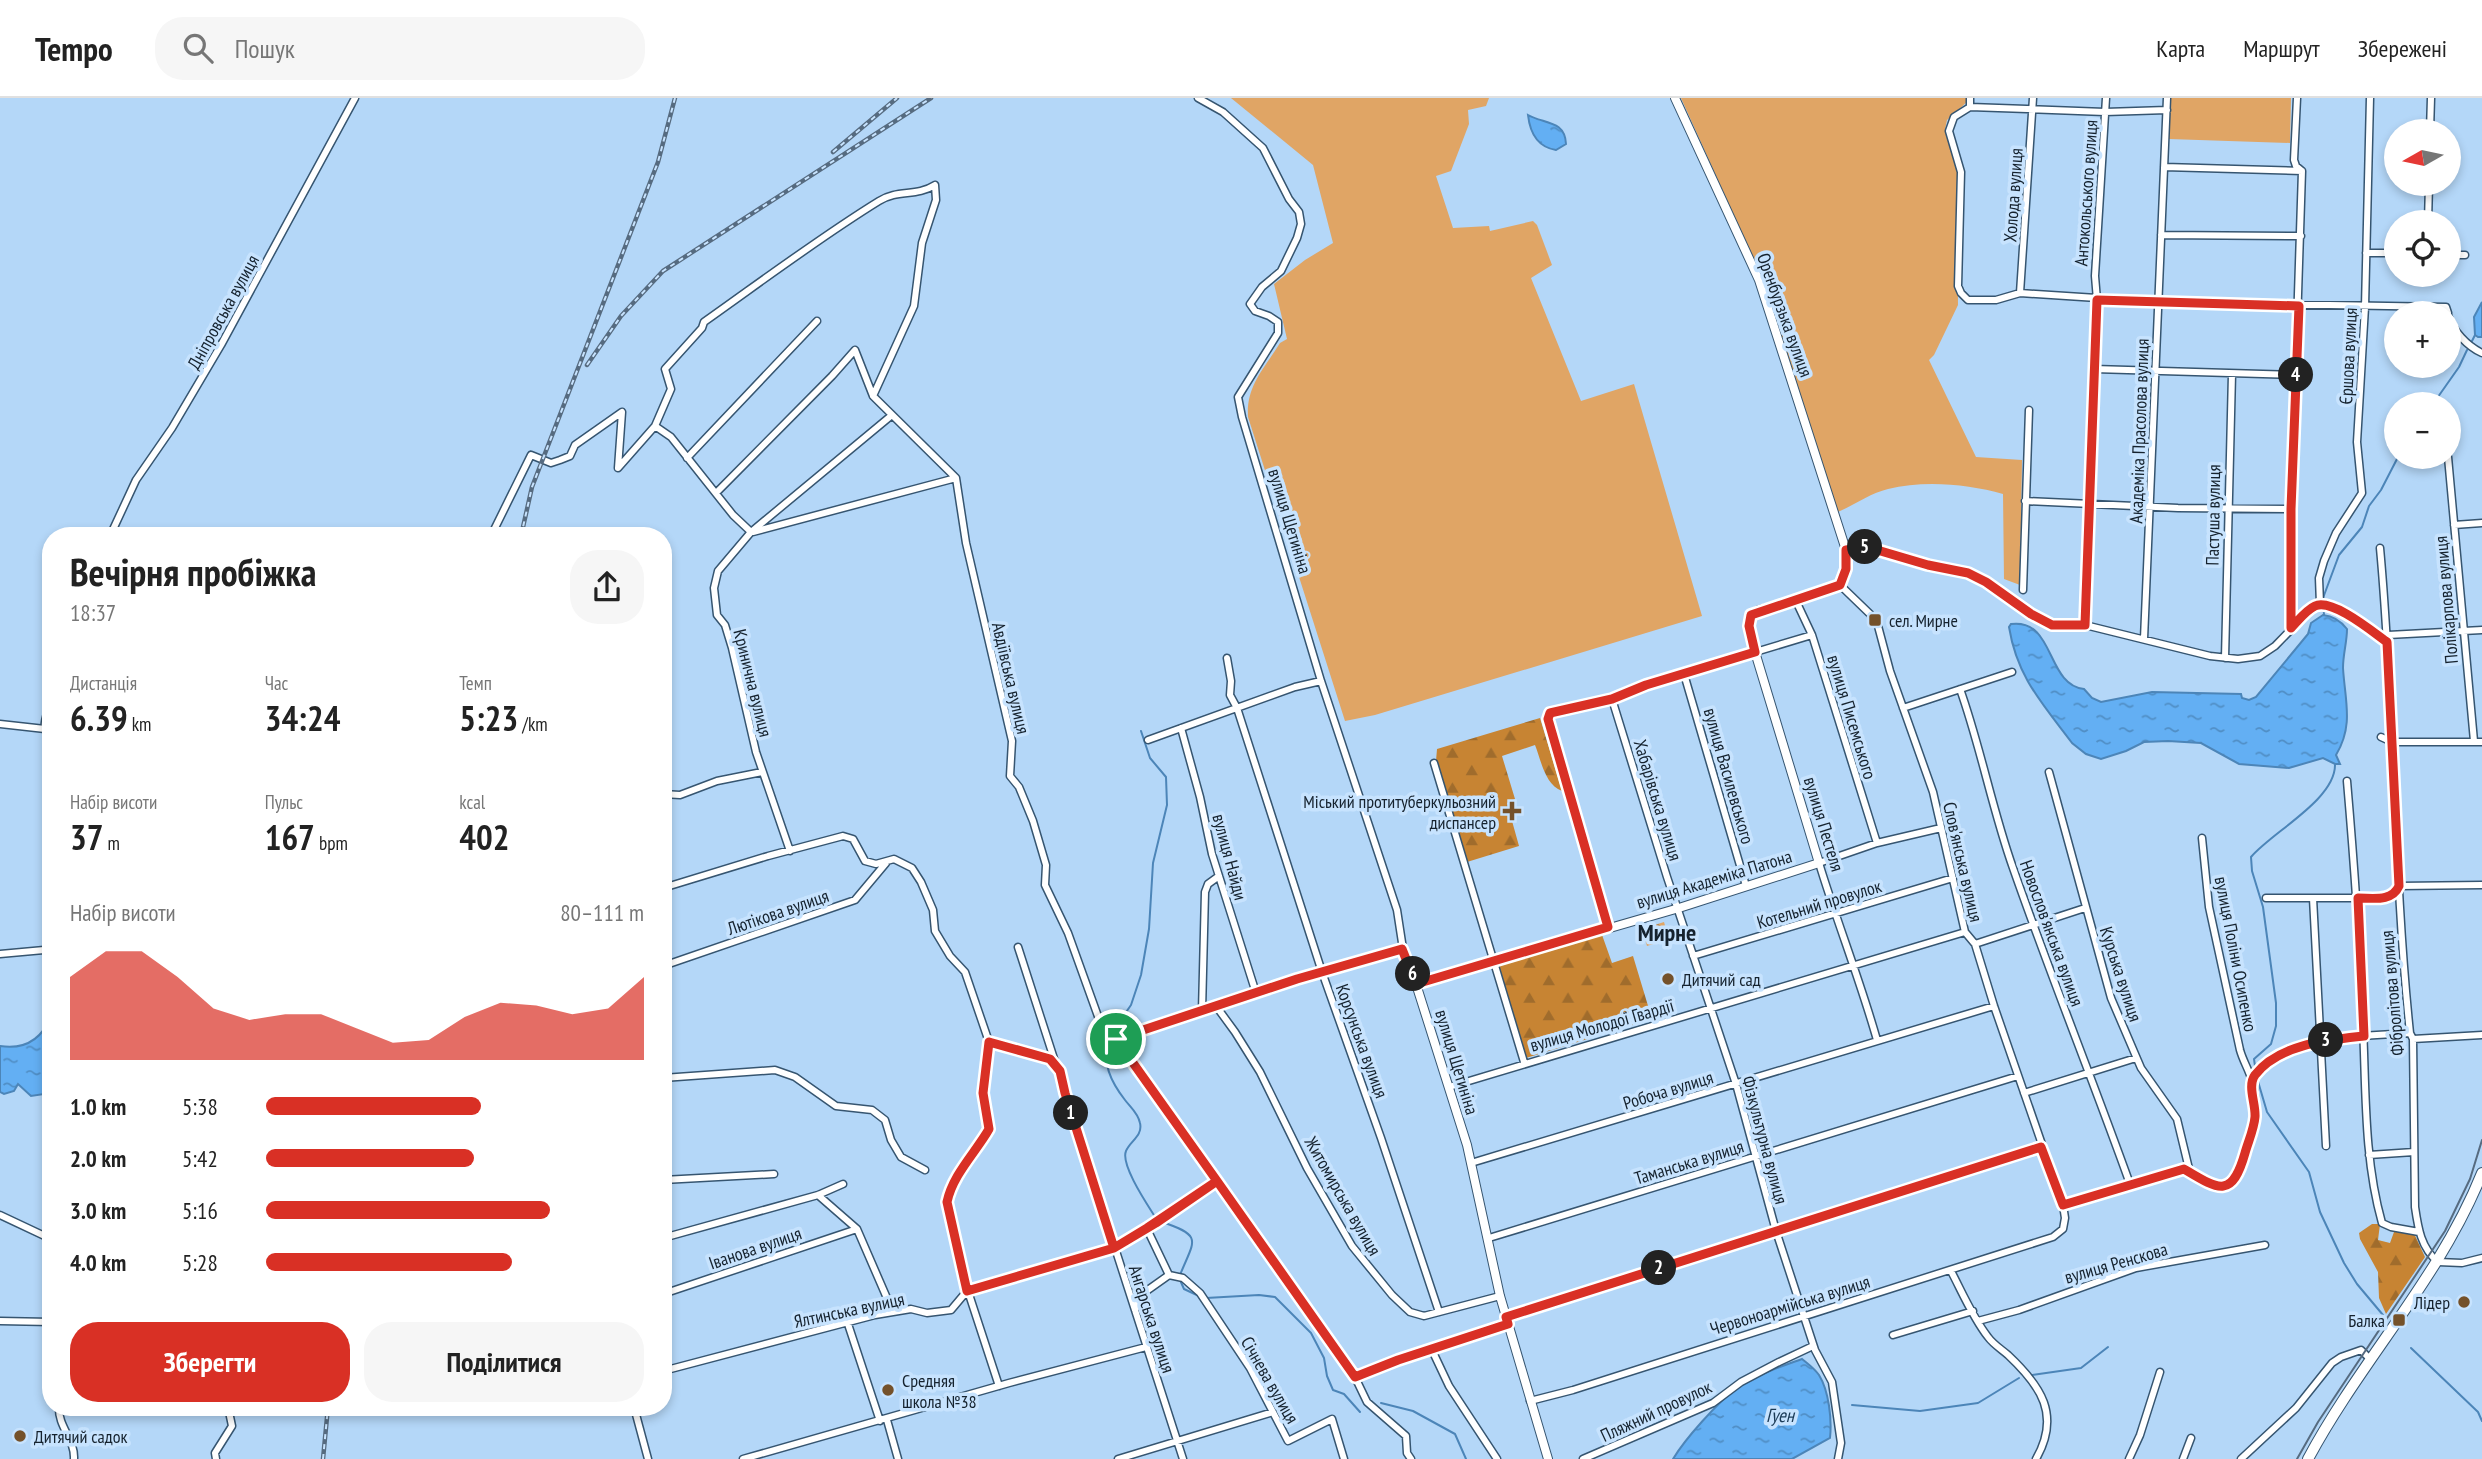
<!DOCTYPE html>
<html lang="uk">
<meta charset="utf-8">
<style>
body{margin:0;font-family:"PT Sans Narrow",sans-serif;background:#f6f6f6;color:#222;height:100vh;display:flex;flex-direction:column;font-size:26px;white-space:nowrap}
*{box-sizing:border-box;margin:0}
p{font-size:23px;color:#767676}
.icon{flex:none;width:38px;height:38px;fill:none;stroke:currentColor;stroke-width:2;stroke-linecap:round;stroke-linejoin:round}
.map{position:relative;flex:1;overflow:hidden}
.side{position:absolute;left:42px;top:429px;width:630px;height:889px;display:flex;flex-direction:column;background:#fff;border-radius:28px;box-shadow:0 4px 10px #0003}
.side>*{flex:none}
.needle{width:46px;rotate:261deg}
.controls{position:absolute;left:2384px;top:21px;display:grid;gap:14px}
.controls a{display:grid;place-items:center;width:77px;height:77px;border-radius:50%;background:#fff;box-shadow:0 4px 10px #0003;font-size:35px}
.pin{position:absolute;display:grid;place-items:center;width:60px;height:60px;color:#fff;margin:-30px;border:4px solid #fff;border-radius:50%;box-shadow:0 2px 7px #0007}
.km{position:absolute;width:35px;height:35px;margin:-18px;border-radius:50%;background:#222;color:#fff;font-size:19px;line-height:35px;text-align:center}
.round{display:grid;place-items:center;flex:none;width:74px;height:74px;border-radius:28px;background:#f6f6f6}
.summary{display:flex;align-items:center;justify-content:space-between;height:119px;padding:0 28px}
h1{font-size:38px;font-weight:700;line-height:52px}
.figures{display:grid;grid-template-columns:repeat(3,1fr);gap:10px;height:119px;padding:7px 28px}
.figures div{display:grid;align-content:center}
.figures b{font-size:35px;font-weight:700}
.figures small{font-size:19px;font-weight:400}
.figures p{font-size:19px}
.chart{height:196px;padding:14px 28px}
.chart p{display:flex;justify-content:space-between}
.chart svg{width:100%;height:126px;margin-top:7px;fill:#d93025;opacity:.7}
.primary-button{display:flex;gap:14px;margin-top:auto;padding:14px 28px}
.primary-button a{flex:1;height:80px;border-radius:28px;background:#d93025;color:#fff;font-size:28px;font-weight:700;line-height:80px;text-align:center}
.primary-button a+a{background:#f6f6f6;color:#222}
ul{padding:0 28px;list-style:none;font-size:23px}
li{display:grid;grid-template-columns:112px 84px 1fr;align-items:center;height:52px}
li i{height:18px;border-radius:9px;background:#d93025}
header{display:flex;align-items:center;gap:42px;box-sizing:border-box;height:98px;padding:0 35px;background:#fff;border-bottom:2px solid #e0e0e0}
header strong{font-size:33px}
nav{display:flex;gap:38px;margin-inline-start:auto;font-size:24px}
.search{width:490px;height:63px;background:#f6f6f6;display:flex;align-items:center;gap:18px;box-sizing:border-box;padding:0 24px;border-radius:28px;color:#767676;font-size:26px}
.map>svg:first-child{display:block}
.forest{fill:url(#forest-firs)}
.park{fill:url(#park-crowns)}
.garden{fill:#e0a565}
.water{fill:url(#water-ripples);stroke:#4c85b8;stroke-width:2}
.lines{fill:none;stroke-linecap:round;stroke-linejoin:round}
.stream{stroke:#4c85b8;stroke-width:2}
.minor-casing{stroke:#365570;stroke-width:9}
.tertiary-casing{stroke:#365570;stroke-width:10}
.secondary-casing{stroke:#365570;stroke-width:12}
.minor{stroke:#fff;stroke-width:6}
.tertiary{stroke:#fff;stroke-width:8}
.secondary{stroke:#fff;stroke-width:10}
.tram{stroke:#566b80;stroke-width:2}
.rail-casing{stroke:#566b80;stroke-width:4.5}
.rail{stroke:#c7e3fe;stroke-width:2;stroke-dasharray:5;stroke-linecap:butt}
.route-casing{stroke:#fff;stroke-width:14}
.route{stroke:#d93025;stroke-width:9}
.poi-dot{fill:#74512a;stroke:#c7e3fe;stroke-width:2.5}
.labels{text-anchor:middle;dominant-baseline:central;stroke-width:7;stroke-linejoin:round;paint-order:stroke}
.street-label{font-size:18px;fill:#15222e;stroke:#c7e3fe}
.poi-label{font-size:18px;fill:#15222e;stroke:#c7e3fe;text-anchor:start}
.water-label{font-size:19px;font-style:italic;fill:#1a3a56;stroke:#c7e3fe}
.district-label{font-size:24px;font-weight:bold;fill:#15222e;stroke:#c7e3fe}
</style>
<header>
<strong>Tempo</strong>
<div class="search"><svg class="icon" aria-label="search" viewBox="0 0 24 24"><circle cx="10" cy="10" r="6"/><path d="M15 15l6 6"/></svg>Пошук</div>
<nav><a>Карта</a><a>Маршрут</a><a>Збережені</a></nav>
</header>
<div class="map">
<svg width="2482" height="1361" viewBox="0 0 2482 1361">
<defs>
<pattern id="forest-firs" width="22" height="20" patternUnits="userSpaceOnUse" patternTransform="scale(1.75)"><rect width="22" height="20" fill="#c78433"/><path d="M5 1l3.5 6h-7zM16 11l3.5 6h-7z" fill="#a06c2c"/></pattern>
<pattern id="park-crowns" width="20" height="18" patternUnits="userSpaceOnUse" patternTransform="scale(1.75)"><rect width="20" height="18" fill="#e0a565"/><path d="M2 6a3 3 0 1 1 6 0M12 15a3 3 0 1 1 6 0" fill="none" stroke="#b48654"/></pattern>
<pattern id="water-ripples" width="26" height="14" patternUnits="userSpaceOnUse" patternTransform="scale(1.75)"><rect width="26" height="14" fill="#63aff3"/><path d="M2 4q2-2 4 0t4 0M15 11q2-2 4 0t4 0" fill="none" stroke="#508ec5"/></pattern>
</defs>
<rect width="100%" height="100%" fill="#b4d7f8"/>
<!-- forest -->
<path class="forest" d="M1540,620L1562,693C1545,687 1541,662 1535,647L1502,658L1515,701L1507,705L1519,748L1467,764L1436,663L1437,651Z
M1601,834L1612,865L1633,858L1652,921L1526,960L1496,865Z
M2372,1126H2380L2378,1142L2390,1145L2394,1134L2412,1131L2425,1159L2386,1216L2379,1200L2378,1174L2360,1141L2359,1135Z"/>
<!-- park -->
<path class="park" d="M1664,824L1669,841L1647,848L1642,831Z"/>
<!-- garden -->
<path class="garden" d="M1231,0H1489L1486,8L1468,12L1469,26L1451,73L1436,78L1453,130L1489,128L1490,133L1533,123L1537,127L1552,167L1531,180L1581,303L1634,286L1702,518L1375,617L1345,623L1248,319C1246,288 1264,271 1280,245L1287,241L1274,186L1305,162L1333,145L1313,67Z
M1681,0H1967V4L1947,22L1945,32L1957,69L1958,207L1934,257L1929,262L1976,359L2022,362L2020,487L2004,481L2003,396C1968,386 1924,382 1888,391C1871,395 1854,407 1838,414L1762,180Z
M2170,0H2291L2290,45L2169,41Z"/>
<!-- water -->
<path class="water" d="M1528,17C1544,26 1565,22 1566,46L1556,52C1537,49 1530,35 1528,17Z
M2482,204V239H2478L2475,237L2474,219Z
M2323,517C2333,518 2340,522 2347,531C2347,544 2343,556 2343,570C2345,603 2354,627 2336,657L2340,666H2335L2323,660L2289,670L2239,666L2201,645L2168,643L2144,644L2126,653L2101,661L2086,656L2072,645C2042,605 2017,579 2009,529L2011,526C2055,520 2046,587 2084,591L2092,600L2101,604L2152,594L2241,596L2242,600L2249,602L2256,599L2308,536L2311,525Z
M51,919V995L31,998L18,986L14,993L4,996L0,994V948C25,952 41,942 51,919Z
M1802,1261C1808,1266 1814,1270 1819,1277C1829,1293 1832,1322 1830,1340L1792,1361H1673C1685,1341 1717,1305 1736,1291C1755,1277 1780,1269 1802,1261Z"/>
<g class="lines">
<!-- stream -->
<path class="stream" d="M2472,243L2475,237
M2433,306L2459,269L2467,252
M2324,517L2323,500L2339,457L2362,429L2369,408L2381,392L2398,359
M1111,936L1131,907L1141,877L1149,831L1153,765L1167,707L1166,679L1150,660L1141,633
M1109,941C1101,964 1111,984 1125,1002C1131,1010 1138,1015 1140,1025C1143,1038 1130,1043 1126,1053C1120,1067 1149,1109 1157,1122
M2256,975L2254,961L2271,946L2276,928V905L2263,809L2252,773L2251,759C2272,734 2335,702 2335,667
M2257,980L2267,1014L2309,1074L2320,1114L2344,1165L2357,1186L2383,1217
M1162,1124C1204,1138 1194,1142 1180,1177
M1180,1182L1184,1191L1201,1199
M1206,1200L1259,1197L1275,1199L1311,1235L1324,1260L1327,1278L1333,1292L1344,1296L1360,1314
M2411,1250L2478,1314L2482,1323
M2032,1277L2081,1270L2108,1249
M1381,1305L1413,1313L1455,1336L1466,1361
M1852,1307L1920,1313L1978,1305L2019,1280"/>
<defs>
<path id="minor" d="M1198,0L1223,14L1263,50L1289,101L1299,114L1301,126L1297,140L1281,173L1262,189L1250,206L1255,213L1269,218L1278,224V235L1238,299L1242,319L1321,583L1397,812L1403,851L1416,886
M1970,0V9L1954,19L1949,33L1961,74L1958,188L1961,195L1968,202H1996L2020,195L2158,204L2446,209L2448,215
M1970,9L2105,14L2167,12
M2430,33L2431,0
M2164,69L2302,73
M2428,124L2429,86
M2161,137L2301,138
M2366,155H2396
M2448,157H2465
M2020,195L2033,0
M2448,217C2453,233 2467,248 2482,255
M2094,271L2296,277
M655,328L671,339L733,417L751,434
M2448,359L2474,643
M687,360L817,223
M716,395L832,278L855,252L873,298L956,380L966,445L1012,643L1010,678L1019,689L1033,723L1046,767L1045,787L1068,835L1104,935L1116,941L1297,881L1403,851
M2025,403L2178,410L2291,411
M2454,427L2482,425
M753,434L956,380
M110,438L136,382L172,330L221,247L355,0
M491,438L531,357L551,365L560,362L570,358L575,347L622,314L618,370L655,328L671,291L665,271L702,230L704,224C762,183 819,140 879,103C898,91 916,99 935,87L936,102L922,145L914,208L873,298
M2380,450C2395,611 2393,774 2410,935L2413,941L2415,1109C2418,1130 2421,1150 2438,1164L2462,1165L2482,1160
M1846,452L1867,449L1928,467L1968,475L1985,484L2031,516L2052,527H2085L2210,558L2238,561L2260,558L2275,548L2314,508C2335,501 2370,532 2387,544
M2023,492L2029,312
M1796,503L1812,537L1877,745
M2320,506L2319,480L2324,463L2336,435L2362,395L2357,344L2365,209L2370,0
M2085,527L2097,202L2095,178L2106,0
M2291,530V411L2302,73L2296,68L2294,62L2297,0
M2388,537L2482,532
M2144,541L2167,0
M1227,560L1231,583L1230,597L1237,610L1322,874L1381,1040L1439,1214
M2225,560L2232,276
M1684,576L1746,788
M1960,591C1981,650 1992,711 2013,770C2050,876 2092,980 2130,1086
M1612,601L1667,779L1736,986L1776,1133L1815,1252L1832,1284L1841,1345L1838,1361
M51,605C46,618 40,630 51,641
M1903,610L2012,574
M0,626L45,631
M1181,630L1200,699L1212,756L1256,895
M2381,639L2392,644H2482
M1148,642L1295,589L1321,583
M1434,665L1524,964
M2049,674L2111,900L2141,970L2177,1021L2190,1075
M2347,683C2354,764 2360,846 2363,928C2366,994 2364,1061 2382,1125L2391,1129L2419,1134
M663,696L680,697L717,683L762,674
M790,753L756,654L732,550L725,527L717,517L714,490L718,473L751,434L892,317
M2399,788L2482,787
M663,790L768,758L843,738L853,741L865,763L876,766L894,761L912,770L921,784L933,812L935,833L950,858L965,874L989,944L1050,961L1060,973
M2266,800H2379L2394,797L2398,792
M2313,800L2326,1048
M1608,829L1548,621L1551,615L1612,601L1646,587L1812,537
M1975,846L2085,810
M1018,849L1183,1361
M0,856L44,852L51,854
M1693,858L1953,780
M663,868L855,802L886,765
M1216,908L1235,934L1260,974L1307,1070L1352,1148L1392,1197L1410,1214L1424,1218L1500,1198
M1202,913L1205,794L1208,786L1219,778
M1116,941L1355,1279L1367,1304L1406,1338L1407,1355L1411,1361
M2413,941L2482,937
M1877,942C1860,882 1837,824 1819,765L1877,745L1941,730
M989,944L983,995L989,1031C976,1055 953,1076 947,1103L963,1178L999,1288
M663,980L775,972L795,979L836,1008L872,1012L885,1022L891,1042L901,1059L925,1072
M2252,983C2278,937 2364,938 2410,935
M1449,989L1965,834
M2024,995L2136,960
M2369,1057L2414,1054
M1471,1065L1994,908
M663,1082L774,1076
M818,1097L857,1131L893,1214
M2063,1107L2184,1071C2200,1081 2215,1092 2234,1084C2248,1059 2261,1011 2252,983C2249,972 2243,963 2240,952L2209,809L2202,740
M0,1117L51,1141
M1147,1131L1169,1177
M663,1140L818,1097L843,1086
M1489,1140L2018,978
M1951,1173C1962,1194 1973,1220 1988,1239C1993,1246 2001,1251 2008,1257C2041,1288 2061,1317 2036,1361
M663,1196L857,1131
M1135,1212L1145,1194L1169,1177L1183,1180L1200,1195L1250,1270L1288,1343L1332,1321L1344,1361
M1506,1219L2041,1049
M0,1223L51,1224
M847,1223L880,1323
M1978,1223L2019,1212L2136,1170L2265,1147
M1893,1237L1973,1213
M1432,1252L1449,1288L1497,1361
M663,1273L875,1217L911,1211L927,1215L951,1212L967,1193L1114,1149L1147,1131L1217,1083
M1355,1279L1398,1262L1508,1226
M1530,1303L1573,1292L2053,1139L2063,1131L2065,1120L2063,1107L1994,908L1975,846L1965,834L1933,694L1890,573L1878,528L1870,516L1840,487
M59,1309C58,1329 75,1341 74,1361
M634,1309L648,1361
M887,1322L898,1361
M216,1361L215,1355L232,1328L228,1309
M743,1361L1009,1285L1146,1249
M1118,1361L1273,1314
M1583,1361L1713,1305L1741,1284L1779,1264L1813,1248
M2129,1361L2140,1337L2160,1274
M2183,1361L2191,1340
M2241,1361L2296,1310L2332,1265L2341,1259L2361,1252L2371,1262"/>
<path id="tertiary" d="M1548,1361L1500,1198L1467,1047L1416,886L1679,810L1819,765L1755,554L1749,522L1751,517L1759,512L1796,503L1840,487L1846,471V452L1759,182L1675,0"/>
<path id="secondary" d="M2308,1361C2361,1262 2440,1180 2482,1075"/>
</defs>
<!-- minor casing -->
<use href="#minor" class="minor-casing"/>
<!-- tertiary casing -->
<use href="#tertiary" class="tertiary-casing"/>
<!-- secondary casing -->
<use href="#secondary" class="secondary-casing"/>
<!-- minor -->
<use href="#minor" class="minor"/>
<!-- tertiary -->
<use href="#tertiary" class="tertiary"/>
<!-- secondary -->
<use href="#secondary" class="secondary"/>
<!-- tram -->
<path class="tram" d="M2297,1361L2318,1324L2445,1133L2470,1081L2482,1042"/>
<defs>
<path id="rail" d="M833,54L897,0
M587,267L621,218L663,173L931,0
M521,438L532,389L658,64L675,0
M323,1361L328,1309"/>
</defs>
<!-- rail casing -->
<use href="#rail" class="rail-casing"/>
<!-- rail -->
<use href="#rail" class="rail"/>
</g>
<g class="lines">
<defs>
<path id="route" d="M1116,941L1217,1083L1156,1125L1114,1150L967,1193L947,1104C953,1076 976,1054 989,1031L983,995L989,944L1050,961L1060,973L1065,995L1114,1150L1147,1130L1217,1083L1355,1279L1398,1262L1508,1226L1506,1219L2041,1049L2063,1107L2184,1071C2219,1092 2232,1101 2245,1055C2248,1044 2254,1031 2255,1019C2256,1006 2247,988 2255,977C2279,946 2328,942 2364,938L2358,800C2373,800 2392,804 2399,788L2387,544C2373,534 2332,500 2315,508C2306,512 2298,523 2291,530V411L2299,208L2097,202L2085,527H2052L2031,516L1986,484L1968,475L1928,467L1867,449L1846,452V471L1840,487L1751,517L1749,528L1755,554L1646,587L1612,601L1550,615L1548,621L1608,829L1416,886L1402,851L1297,881L1116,941"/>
</defs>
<!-- route casing -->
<use href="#route" class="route-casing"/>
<!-- route -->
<use href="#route" class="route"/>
</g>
<!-- markers -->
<g class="poi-dot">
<rect x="1868" y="515" width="14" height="14" rx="3.5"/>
<path d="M1508.5 702.5h7v7h7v7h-7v7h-7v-7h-7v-7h7z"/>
<circle cx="1668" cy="881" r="7"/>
<circle cx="2464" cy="1204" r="7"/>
<rect x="2392" y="1215" width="14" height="14" rx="3.5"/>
<circle cx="888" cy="1292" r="7"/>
<circle cx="20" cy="1338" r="7"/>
</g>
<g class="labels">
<!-- street labels -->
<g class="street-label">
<text transform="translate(2086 95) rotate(-86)">Антокольського вулиця</text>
<text transform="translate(2013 97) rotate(-86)">Холода вулиця</text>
<text transform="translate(223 214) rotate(-61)">Дніпровська вулиця</text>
<text transform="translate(1785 217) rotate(70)">Оренбурзька вулиця</text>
<text transform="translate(2348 258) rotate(-87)">Єршова вулиця</text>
<text transform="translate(2139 333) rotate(-88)">Академіка Прасолова вулиця</text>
<text transform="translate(2213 417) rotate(-89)">Пастуша вулиця</text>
<text transform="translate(1290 423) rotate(73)">вулиця Щетиніна</text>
<text transform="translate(2446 502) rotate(-95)">Полікарпова вулиця</text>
<text transform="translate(1011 580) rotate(77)">Авдіївська вулиця</text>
<text transform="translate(753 585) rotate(76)">Кринична вулиця</text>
<text transform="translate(1852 619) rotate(73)">вулиця Писемського</text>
<text transform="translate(1729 678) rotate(74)">вулиця Василевського</text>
<text transform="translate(1658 702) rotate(73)">Хабарівська вулиця</text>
<text transform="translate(1824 726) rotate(73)">вулиця Пестеля</text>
<text transform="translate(1230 759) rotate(75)">вулиця Найди</text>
<text transform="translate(1963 764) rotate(77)">Слов'янська вулиця</text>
<text transform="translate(1714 781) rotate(-17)">вулиця Академіка Патона</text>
<text transform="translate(1819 806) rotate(-17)">Котельний провулок</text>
<text transform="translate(778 814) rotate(-19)">Лютікова вулиця</text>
<text transform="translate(2052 835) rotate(70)">Новослов'янська вулиця</text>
<text transform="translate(2236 856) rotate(79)">вулиця Поліни Осипенко</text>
<text transform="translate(2121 876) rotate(72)">Курська вулиця</text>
<text transform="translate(2392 895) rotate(-95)">Фібролітова вулиця</text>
<text transform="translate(1602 927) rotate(-16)">вулиця Молодої Гвардії</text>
<text transform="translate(1362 943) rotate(70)">Корсунська вулиця</text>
<text transform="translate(1457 964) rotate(73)">вулиця Щетиніна</text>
<text transform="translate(1668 992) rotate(-17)">Робоча вулиця</text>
<text transform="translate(1765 1042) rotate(75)">Фізкультурна вулиця</text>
<text transform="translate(1689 1064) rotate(-17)">Таманська вулиця</text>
<text transform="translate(1343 1098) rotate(60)">Житомирська вулиця</text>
<text transform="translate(755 1150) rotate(-19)">Іванова вулиця</text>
<text transform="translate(2116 1165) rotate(-16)">вулиця Ренскова</text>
<text transform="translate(1790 1207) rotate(-17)">Червоноармійська вулиця</text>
<text transform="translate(849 1212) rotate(-12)">Ялтинська вулиця</text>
<text transform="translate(1152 1221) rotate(72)">Ангарська вулиця</text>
<text transform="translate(1270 1282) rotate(60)">Січнева вулиця</text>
<text transform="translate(1656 1313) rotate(-25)">Пляжний провулок</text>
</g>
<!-- poi labels -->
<g class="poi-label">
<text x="1889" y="522">сел. Мирне</text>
<text x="1496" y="703" text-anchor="end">Міський протитуберкульозний<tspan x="1496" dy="21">диспансер</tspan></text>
<text x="1682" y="881">Дитячий сад</text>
<text x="2450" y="1204" text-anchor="end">Лідер</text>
<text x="2385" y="1222" text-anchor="end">Балка</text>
<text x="902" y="1282">Средняя<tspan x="902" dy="21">школа №38</tspan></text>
<text x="34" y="1338">Дитячий садок</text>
</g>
<!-- water labels -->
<g class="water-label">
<text x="1780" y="1317">Гуен</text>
</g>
<!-- district labels -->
<g class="district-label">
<text x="1667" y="834">Мирне</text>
</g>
</g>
</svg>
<div class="controls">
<a><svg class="needle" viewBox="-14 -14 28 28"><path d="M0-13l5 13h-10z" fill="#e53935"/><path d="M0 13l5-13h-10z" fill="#767676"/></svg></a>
<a><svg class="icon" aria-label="locate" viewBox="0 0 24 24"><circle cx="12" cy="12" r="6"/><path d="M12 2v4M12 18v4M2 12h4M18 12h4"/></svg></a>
<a>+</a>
<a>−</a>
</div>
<div class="pin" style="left:1116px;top:941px;background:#1e9e55"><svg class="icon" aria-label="arrive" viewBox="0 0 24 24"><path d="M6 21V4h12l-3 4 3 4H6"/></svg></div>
<b class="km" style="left:1071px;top:1015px">1</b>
<b class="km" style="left:1659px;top:1170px">2</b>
<b class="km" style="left:2326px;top:942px">3</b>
<b class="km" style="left:2296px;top:277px">4</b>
<b class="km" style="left:1865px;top:449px">5</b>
<b class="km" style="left:1413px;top:876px">6</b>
<section class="side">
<div class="summary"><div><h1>Вечірня пробіжка</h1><p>18:37</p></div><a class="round"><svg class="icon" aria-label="share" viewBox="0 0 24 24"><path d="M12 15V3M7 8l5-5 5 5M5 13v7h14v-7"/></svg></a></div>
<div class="figures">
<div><p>Дистанція</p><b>6.39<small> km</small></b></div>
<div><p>Час</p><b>34:24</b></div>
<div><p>Темп</p><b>5:23<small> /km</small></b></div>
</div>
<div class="figures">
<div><p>Набір висоти</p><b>37<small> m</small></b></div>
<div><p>Пульс</p><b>167<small> bpm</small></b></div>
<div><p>kcal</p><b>402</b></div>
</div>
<div class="chart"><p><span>Набір висоти</span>80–111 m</p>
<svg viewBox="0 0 160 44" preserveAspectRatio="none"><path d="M0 44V15L10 6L20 6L30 15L40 26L50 30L60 28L70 28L80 33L90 38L100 37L110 29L120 24L130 25L140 28L150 26L160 15V44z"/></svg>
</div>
<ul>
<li><b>1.0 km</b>5:38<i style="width:57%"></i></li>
<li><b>2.0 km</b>5:42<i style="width:55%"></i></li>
<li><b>3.0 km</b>5:16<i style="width:75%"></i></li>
<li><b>4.0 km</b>5:28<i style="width:65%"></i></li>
</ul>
<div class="primary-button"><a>Зберегти</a><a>Поділитися</a></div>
</section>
</div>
